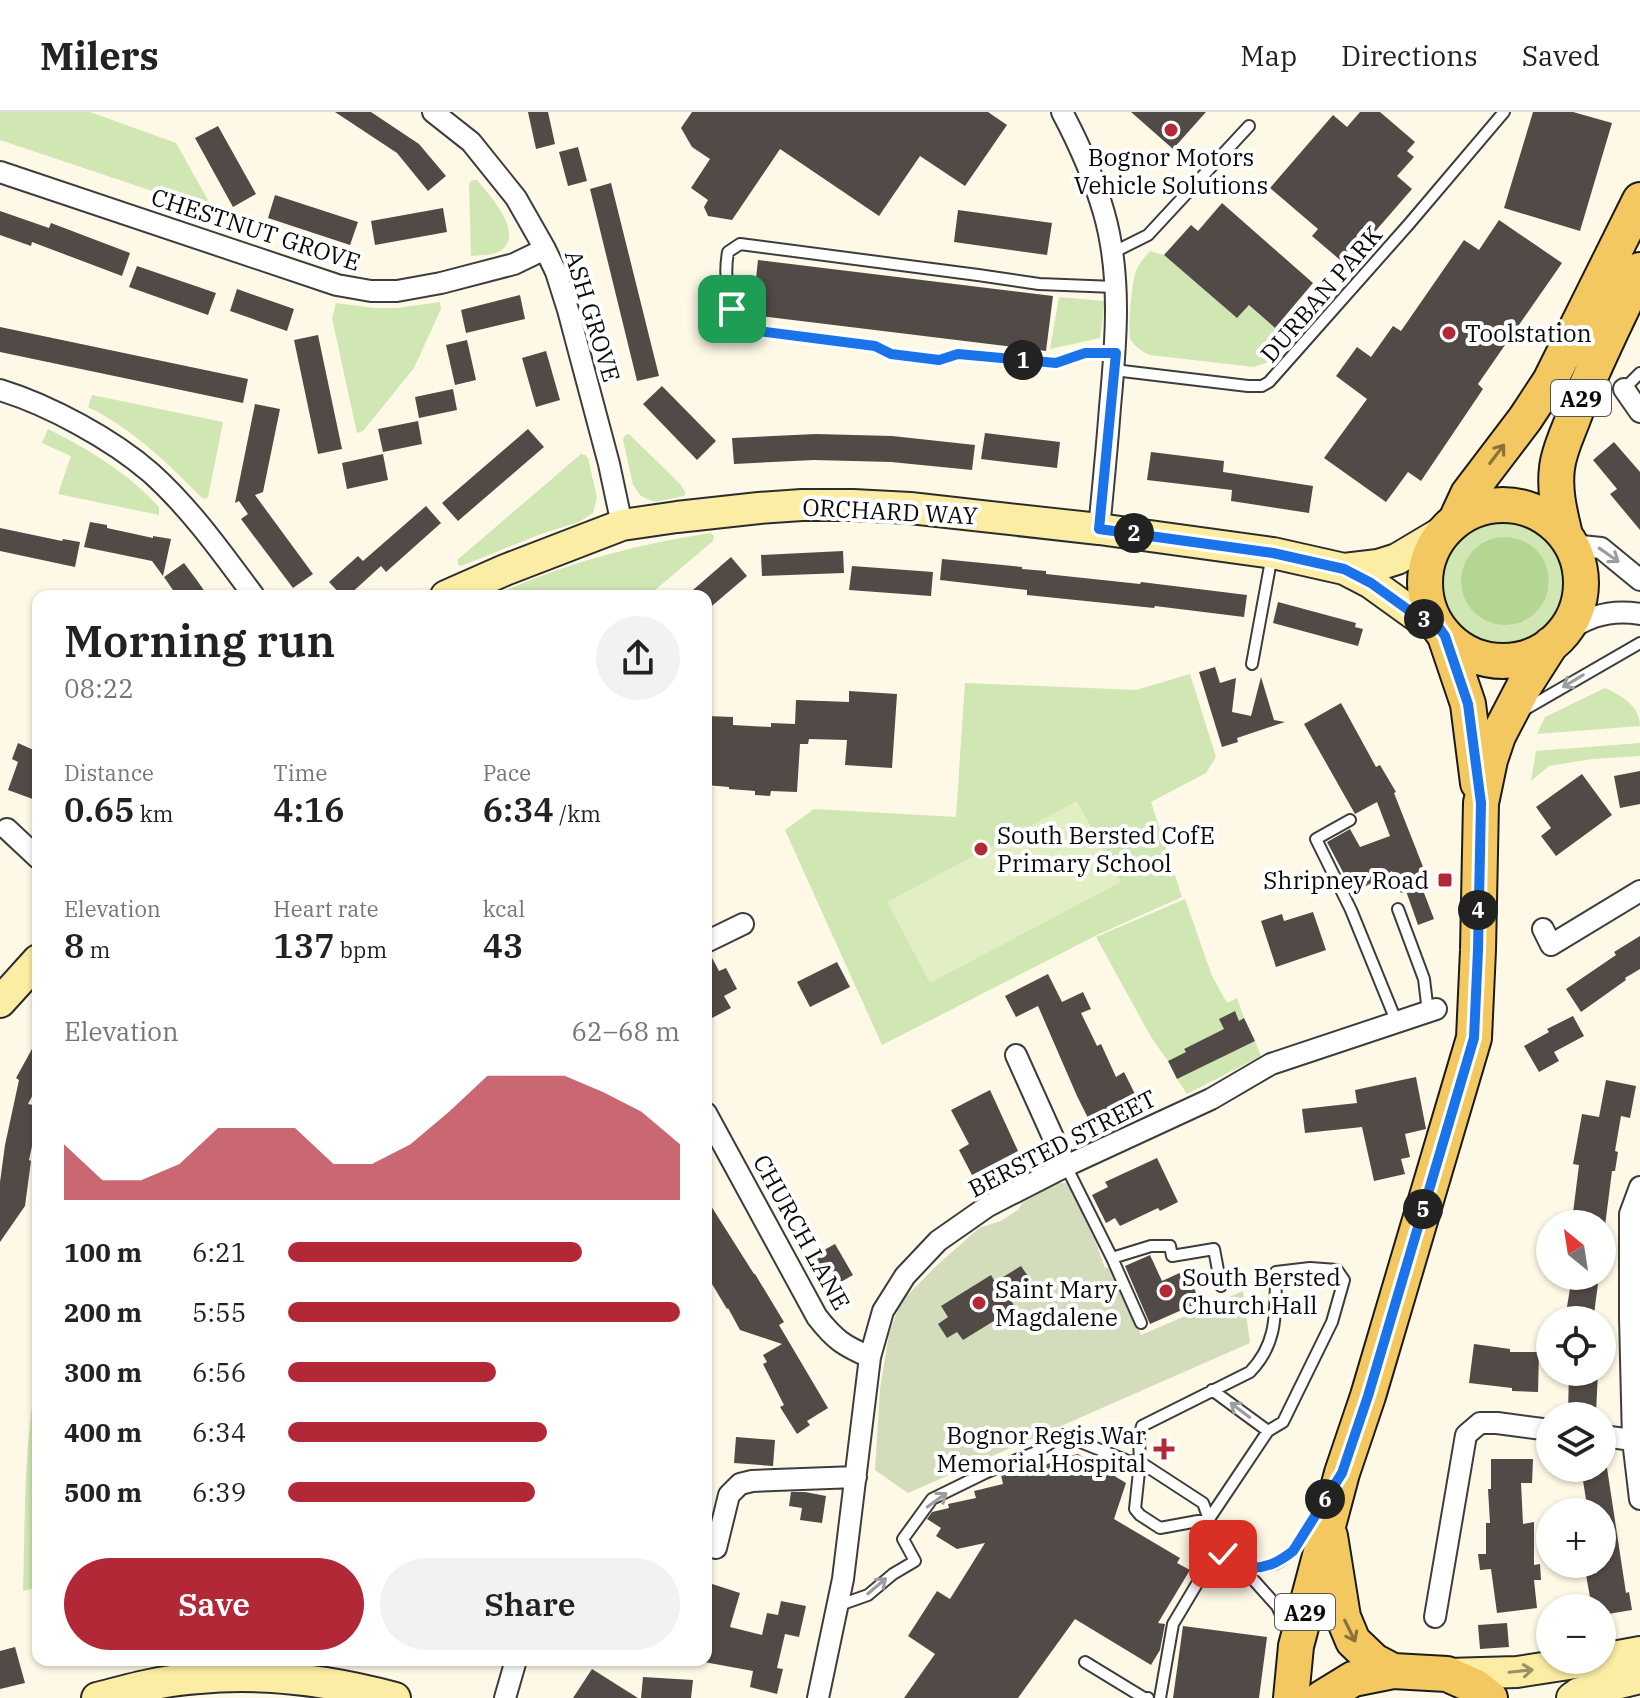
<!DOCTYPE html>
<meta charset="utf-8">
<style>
body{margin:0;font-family:"IBM Plex Serif",serif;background:#f2f2f2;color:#222;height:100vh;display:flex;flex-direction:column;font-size:30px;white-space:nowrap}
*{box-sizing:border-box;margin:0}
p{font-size:26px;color:#767676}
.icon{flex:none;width:44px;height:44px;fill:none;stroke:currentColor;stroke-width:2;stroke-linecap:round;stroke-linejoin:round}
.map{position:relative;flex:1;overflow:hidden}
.side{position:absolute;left:32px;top:478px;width:680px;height:1076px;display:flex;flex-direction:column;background:#fff;border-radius:16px;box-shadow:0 2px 6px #0004}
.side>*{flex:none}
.needle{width:52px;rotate:330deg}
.tools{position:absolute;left:1536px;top:1098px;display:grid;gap:16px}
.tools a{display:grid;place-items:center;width:80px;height:80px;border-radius:50%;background:#fff;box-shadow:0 2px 6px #0004;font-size:40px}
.pin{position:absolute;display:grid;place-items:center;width:68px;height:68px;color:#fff;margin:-34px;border-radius:16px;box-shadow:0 4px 12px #0006}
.km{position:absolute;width:40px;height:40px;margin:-20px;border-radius:50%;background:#222;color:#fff;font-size:22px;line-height:40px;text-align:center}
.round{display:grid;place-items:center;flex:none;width:84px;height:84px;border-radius:42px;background:#f2f2f2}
.summary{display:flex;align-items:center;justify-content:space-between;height:136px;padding:0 32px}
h1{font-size:44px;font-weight:600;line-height:60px}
.figures{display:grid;grid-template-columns:repeat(3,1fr);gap:12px;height:136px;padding:8px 32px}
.figures div{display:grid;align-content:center}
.figures b{font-size:34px;font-weight:600}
.figures small{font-size:22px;font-weight:400}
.figures p{font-size:22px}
.chart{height:224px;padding:16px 32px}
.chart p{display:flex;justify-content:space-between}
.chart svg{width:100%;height:144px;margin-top:8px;fill:#b32837;opacity:.7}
.primary-button{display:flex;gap:16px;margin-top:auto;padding:16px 32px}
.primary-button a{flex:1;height:92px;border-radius:48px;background:#b32837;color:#fff;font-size:32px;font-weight:600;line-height:92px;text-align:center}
.primary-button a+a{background:#f2f2f2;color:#222}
ul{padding:0 32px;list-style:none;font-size:26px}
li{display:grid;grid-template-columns:128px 96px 1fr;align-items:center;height:60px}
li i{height:20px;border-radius:10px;background:#b32837}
header{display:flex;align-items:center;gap:48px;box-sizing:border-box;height:112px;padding:0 40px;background:#fff;border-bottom:2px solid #e0e0e0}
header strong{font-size:38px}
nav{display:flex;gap:44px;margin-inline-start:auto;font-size:28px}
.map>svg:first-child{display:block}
.green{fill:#d0e6b3;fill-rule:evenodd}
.forest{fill:#b5d693}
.cemetery{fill:#d4ddbb}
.pitch{fill:#e2eec4}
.building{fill:#524a46}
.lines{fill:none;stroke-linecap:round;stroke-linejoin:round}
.lane-casing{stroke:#3d3d3d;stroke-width:14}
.street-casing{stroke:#3d3d3d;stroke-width:24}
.secondary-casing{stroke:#2c2c2c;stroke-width:34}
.primary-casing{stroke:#1b1b1b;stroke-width:38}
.lane{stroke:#fff;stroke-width:10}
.street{stroke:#fff;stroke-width:20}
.secondary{stroke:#fceda4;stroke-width:30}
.primary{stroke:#f4c861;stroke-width:34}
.oneway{stroke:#8b723a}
.oneway2{stroke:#9d9d9d}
.oneway3{stroke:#9b9266}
.route-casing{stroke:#fff;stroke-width:16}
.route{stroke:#1a73e8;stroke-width:10}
.poi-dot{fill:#b32837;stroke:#fff;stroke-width:3}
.labels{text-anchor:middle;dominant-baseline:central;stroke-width:8;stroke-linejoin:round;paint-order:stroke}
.shield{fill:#fff;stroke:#545454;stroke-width:2}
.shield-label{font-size:22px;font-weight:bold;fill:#0a0a0a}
.poi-label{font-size:24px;fill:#0a0a0a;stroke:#fff;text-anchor:start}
.street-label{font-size:24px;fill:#0a0a0a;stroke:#fff}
</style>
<header>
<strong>Milers</strong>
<nav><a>Map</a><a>Directions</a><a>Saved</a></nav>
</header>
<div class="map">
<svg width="1640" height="1586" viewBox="0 0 1640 1586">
<rect width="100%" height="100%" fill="#fef8e7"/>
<!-- green -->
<path class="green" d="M0,0H90L176,31L218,106L219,110L216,112L213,111L206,97L0,28Z
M472,68H477C489,83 523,118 503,137C495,144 481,143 471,144L469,72Z
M1150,139L1164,143L1237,206L1249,193L1289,229L1266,251L1254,255L1150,243C1143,240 1135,235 1131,228C1127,219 1132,169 1136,159C1139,151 1145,145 1150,139Z
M1059,185L1105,189L1100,226L1050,237Z
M440,190L441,197L414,256L363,319L357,321L332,206L336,191L374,196H397Z
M92,283L223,310L208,385L204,387L201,385C167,350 131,316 88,295Z
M48,317C90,338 128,361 159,395V403L58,382L71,344L42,331Z
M629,322L680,372L686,381L684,384L655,390L641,384L633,373L623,328L625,323Z
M581,342L585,343L588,346L597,386L593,401L579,410L541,422L461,454L458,453V447L463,443Z
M1501,407C1515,409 1529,411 1541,420C1567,440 1572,475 1555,502C1547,515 1536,522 1522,527C1464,548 1419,477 1458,429C1464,421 1474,414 1483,411C1489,409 1495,408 1501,407ZM1513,425C1574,446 1552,523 1489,510Z
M711,421L714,424L713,429L648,484H493C562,452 636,432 711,421Z
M1190,562L1216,645L1206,661L1151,690L1182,785L1097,823L882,933L785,718L814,697L956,705L965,571L1136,578Z
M1605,576C1621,583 1640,594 1640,614L1537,622L1545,605Z
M1640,631V644L1592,647L1549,654L1531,669L1536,639Z
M1185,787L1212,864L1227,891L1237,886L1244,906L1239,909L1235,900L1224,917L1214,922L1225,943L1255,929L1261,944L1187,982L1177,967L1206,952L1195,932L1184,937L1186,940L1168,949L1151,925L1096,825Z
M38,1256V1475L23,1479C25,1404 24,1329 38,1256Z"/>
<!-- forest -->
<path class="forest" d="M1461 469a44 44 0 1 1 88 0a44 44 0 1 1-88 0Z"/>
<!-- cemetery -->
<path class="cemetery" d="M1057,1071H1068L1096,1131L1105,1156L1112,1155L1141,1223L1243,1179L1250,1231L908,1381L875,1358L880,1277L889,1222L900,1191L935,1155L979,1116L1001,1109L1018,1098L1022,1091Z"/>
<!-- pitch -->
<path class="pitch" d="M1077,689L1121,770L930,871L887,790Z"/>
<!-- building -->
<path class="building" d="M335,0H371L419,32L446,64L428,79L397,41Z
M528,0H548L555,32L536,37Z
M692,0H988L1007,13L965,74L920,44L879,104L780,37L732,108L708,104L704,95L708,88L691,76L710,47L692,35L681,16Z
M1131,0H1206L1173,37Z
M1360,0H1380L1415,30L1407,39L1414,45L1397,64L1412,77L1346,153L1312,124L1318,117L1270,76L1333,3L1347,15Z
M1533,0H1573L1612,11L1580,119L1504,96Z
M218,14L256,82L233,95L195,26Z
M578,35L587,69L568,74L559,40Z
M611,71L659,264L637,269L590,77Z
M275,83L358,110L350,133L268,106Z
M1222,91L1313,171L1275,216L1249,193L1237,206L1164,143L1191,113L1198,119Z
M443,96L447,120L375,133L371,109Z
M958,98L1052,111L1047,143L954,130Z
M0,99L49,116L51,111L130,141L122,164L32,130L31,134L0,123Z
M1499,108L1562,151L1478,272L1483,277L1421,369L1408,360L1386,390L1324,346L1367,287L1336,264L1357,235L1371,245L1393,214L1401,219L1464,128L1479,138Z
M758,148L1053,184L1046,239L752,203Z
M137,154L216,181L208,203L129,175Z
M237,177L294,197L287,219L230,199Z
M520,183L525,207L466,221L461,198Z
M0,215L248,267L243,291L0,240Z
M318,223L342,337L318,342L294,228Z
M467,228L476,268L455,273L446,233Z
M546,239L560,288L536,295L522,246Z
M662,274L716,329L697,348L643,292Z
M453,277L457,298L419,306L415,285Z
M255,292L280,297L263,380L255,383L313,462L293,476L241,407L248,402L239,389L235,391Z
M418,309L422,332L383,340L378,317Z
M528,317L544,335L458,409L442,391Z
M985,321L1060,330L1057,356L981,347Z
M816,322L892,324L975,333L972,358L891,350L814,348L734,352L732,326Z
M1614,330L1640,360V418L1610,382L1617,377L1593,348Z
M1151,340L1224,349L1223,360L1313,374L1309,401L1231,389L1232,378L1147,368Z
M383,342L388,368L347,377L342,351Z
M426,394L441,411L386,460L381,454L348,484H342L329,470L358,444L363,449Z
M90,410L107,413V416L153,426V424L171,427L163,464L152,449L84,435Z
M0,416L62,429L63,427L80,430L75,455L0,439Z
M843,439L844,461L762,464L761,443Z
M731,445L747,464L706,499V484H686Z
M942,447L1022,455V457L1046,459V462L1140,472L1141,470L1247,483L1244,505L1155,494L1154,496L1027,483V478L940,468Z
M184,451L196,467L208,484H177L164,465Z
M852,454L933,460L931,484L849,478Z
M1278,490L1356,511L1355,515L1363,517L1358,534L1273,511Z
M1215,555L1220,571L1236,566L1232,600L1251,604L1261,565L1274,608L1285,610L1237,626L1238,630L1222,635L1199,560Z
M849,579L897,582L892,656L845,653L847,628L809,627L808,632H800L797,680L771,679L770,684L755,683V679L729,677V675L706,673V604L733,605V613L771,615V611L795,612L796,588L849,590Z
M1341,591L1376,655L1380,653L1396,680L1394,681L1429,770L1421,773L1434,807L1418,813L1406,779L1401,781L1392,759L1354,781L1327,730L1350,717L1360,735L1390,724L1377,690L1355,702L1304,612Z
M18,631L38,640V689L8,678L18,650L12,647Z
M1640,659V692L1620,696L1614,664Z
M1582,662L1612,703L1556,744L1541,724L1551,716L1536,695Z
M1313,800L1326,838L1276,855L1261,809L1282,802L1284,809Z
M1640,824V857L1625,866L1626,868L1581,900L1566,877L1616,843L1614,840Z
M710,842L719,859L726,856L737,877L724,884L731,896L712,906L706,894V843Z
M837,850L850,875L810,895L797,870Z
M1048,862L1062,890L1083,880L1091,897L1081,901L1097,934L1101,932L1116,965L1124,960L1137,986L1090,1010L1077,984L1038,894L1016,905L1005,884Z
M1235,899L1239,909L1244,906L1255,929L1177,967L1168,949L1186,940L1184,937L1224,917L1219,907Z
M1573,904L1584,924L1554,940L1559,949L1539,960L1524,934L1549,920L1547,917Z
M38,926V973L28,992L38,994V1006L29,1048L31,1049L25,1094L0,1130V1070L5,1033L19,968L16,966Z
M1416,965L1426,1017L1405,1022L1410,1045L1401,1047L1405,1062L1374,1069L1362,1015L1305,1021L1302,997L1357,991L1355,978Z
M1606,968L1636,974L1630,1006L1621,1004L1615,1039L1618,1040L1615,1059H1612L1605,1114L1572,1109L1579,1053L1573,1052L1582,1002L1599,1005Z
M990,978L1018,1039L972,1063L959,1038L969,1032L951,998Z
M1157,1046L1178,1090L1160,1099L1158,1096L1120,1114L1115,1106L1106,1111L1092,1083L1108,1075L1105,1070Z
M706,1086L754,1162H755L784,1210L779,1213L828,1296L807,1309L810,1313L797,1322L780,1295L784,1293L763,1252L767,1250L763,1243L782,1232L740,1218L728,1196L727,1197L706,1162Z
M835,1132L853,1163L832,1175L815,1143Z
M1150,1143L1162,1169L1186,1158L1200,1190L1150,1212L1125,1154Z
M1021,1154L1034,1173L1011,1188L1015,1196L963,1228L957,1220L947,1226L938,1212L948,1205L941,1194L991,1163L995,1170Z
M1572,1164H1599L1594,1202L1592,1205L1566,1201Z
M1474,1232L1510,1237V1240H1539L1538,1280L1512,1279V1276L1469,1271Z
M1569,1260H1598L1596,1301L1568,1300Z
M736,1325L775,1328L773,1354L734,1351Z
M1062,1340L1068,1344L1078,1342L1126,1371L1114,1407L1180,1446L1177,1451L1190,1458L1158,1511L1165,1512L1160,1538L1151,1553L1075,1507L1018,1586H904L935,1542L908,1524L937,1479L950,1487L985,1431L957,1437L936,1424L941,1416L927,1407L932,1400L949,1396L948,1392L976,1386L974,1379L1003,1372L1001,1363L1055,1350Z
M1491,1347H1533L1532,1371H1521L1523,1412L1534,1410V1453L1540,1452L1541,1468H1534L1537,1496L1497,1501L1491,1457L1480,1458L1478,1442H1486V1411H1490L1488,1377H1491Z
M1581,1356H1607L1626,1481L1629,1480L1632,1498L1602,1503V1496H1592L1586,1463L1597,1461L1595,1452H1602V1400H1588Z
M791,1380H805L826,1384L822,1411L800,1408L802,1396L789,1394Z
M706,1470L740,1481L730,1515L762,1523L767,1501L778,1503L781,1489L806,1494L799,1525L785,1522L777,1556L783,1557L777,1582L750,1575L753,1559L704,1550L706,1548Z
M1507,1511L1509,1535L1480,1537L1478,1513Z
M1183,1514L1267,1525L1259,1586H1173Z
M15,1535L25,1571L0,1577V1539Z
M592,1557L638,1586H573Z
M643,1565L693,1568L691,1586H641Z"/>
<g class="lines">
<defs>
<path id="lane" d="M1112,141L1148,123L1249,14
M1115,175L1039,172L978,163L740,132L728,140C723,169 729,192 743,217L875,234L891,242L939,248L958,242L1056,251L1085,241H1116
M1114,258L1248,274H1262L1269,270L1409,112L1504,0
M1624,277L1640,261
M1252,552L1272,443
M1524,598L1640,531
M1350,708L1316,727L1351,798L1397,911
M1398,797L1424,867L1428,900
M1066,1054L1112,1146L1141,1211
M1112,1146L1151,1134H1170L1172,1144L1214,1137L1221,1174
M1310,1156L1337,1158L1344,1168L1332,1210L1283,1310L1268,1319L1209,1407L1203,1391L1140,1350L1139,1327L1142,1314L1250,1260C1279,1230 1275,1199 1276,1160Z
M1212,1278L1268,1319
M837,1494L868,1483L893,1462L915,1449L903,1427L932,1387L985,1361L1036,1340L1063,1323L1128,1349L1140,1350L1135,1397L1140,1403L1160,1416L1209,1407L1212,1424L1223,1442
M1290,1522L1277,1494L1242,1455C1250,1455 1261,1456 1269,1454C1294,1448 1306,1416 1319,1396
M1085,1550L1144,1586H1148
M1160,1586L1173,1512L1204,1460L1223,1442L1242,1455"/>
<path id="street" d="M433,0L471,30L516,86L545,137L556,160L568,198L609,352L622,413
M1062,0C1079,32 1094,66 1104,101C1122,164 1116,231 1110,295C1107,336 1103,376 1099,417
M0,60L337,173L371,179H397L441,171L514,152L545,137
M1624,277L1640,300
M0,278C49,293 112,327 151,361C191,397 222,441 254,484
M1571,433L1601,436L1640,468
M1556,528C1581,507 1606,496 1640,502
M7,717L38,746
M1543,817L1551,833L1640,779
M706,830L743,812
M1016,943L1066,1054
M706,1001L817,1205C835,1228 844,1234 870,1245
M1640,1075L1630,1102V1206L1633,1328L1640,1387
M1602,1324L1633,1328
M706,1433L716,1436L729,1383L740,1372L752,1369L856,1365
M1435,1505L1466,1323L1480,1311H1497L1550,1318
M505,1586L516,1548
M818,1586L843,1467L870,1245L883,1199L905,1164L938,1129L988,1094L1066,1054L1211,987L1271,952L1436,897"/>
<path id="secondary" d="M1344,457L1378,453L1397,447L1444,419
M446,484L505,458L622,413L677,405L759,396L802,393H853L910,396L1099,417L1273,441L1344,457L1371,471L1414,502L1438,514
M0,890L38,848
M1602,1547L1640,1540
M1447,1562L1517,1560L1595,1548
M97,1586C131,1577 164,1568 199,1566C265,1560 332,1569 395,1586
M1572,1586L1579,1581L1640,1566"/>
<path id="primary" d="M1425 471a78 78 0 1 1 156 0a78 78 0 1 1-156 0Z
M1456,408L1468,382L1525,307L1550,269L1640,88
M1565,423C1560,402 1554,379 1557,356C1559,338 1568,321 1574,304C1593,254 1618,206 1640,158
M1445,524L1468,592L1478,671
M1330,1424L1343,1505L1353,1529L1374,1549L1393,1559
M1291,1586L1296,1534L1342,1361L1368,1284L1474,926L1478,838L1481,691L1490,648L1498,624L1523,576L1551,532
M1322,1586L1353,1567L1393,1559L1447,1562L1476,1575L1490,1586"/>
</defs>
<!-- lane casing -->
<use href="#lane" class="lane-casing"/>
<!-- street casing -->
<use href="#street" class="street-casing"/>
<!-- secondary casing -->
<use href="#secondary" class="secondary-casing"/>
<!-- primary casing -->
<use href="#primary" class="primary-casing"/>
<!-- lane -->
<use href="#lane" class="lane"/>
<!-- street -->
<use href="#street" class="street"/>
<!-- secondary -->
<use href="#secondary" class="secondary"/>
<!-- primary -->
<use href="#primary" class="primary"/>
</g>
<!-- one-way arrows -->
<defs><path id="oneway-shaft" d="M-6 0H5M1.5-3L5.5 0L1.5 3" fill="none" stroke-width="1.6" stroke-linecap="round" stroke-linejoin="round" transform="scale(2)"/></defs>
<g class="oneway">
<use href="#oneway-shaft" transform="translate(1497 342) rotate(-53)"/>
<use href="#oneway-shaft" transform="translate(1350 1519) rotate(64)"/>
</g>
<g class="oneway2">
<use href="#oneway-shaft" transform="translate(1609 443) rotate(35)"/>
<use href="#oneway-shaft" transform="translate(1573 569) rotate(149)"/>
<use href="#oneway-shaft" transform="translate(1240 1298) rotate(-143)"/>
<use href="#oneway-shaft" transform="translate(937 1388) rotate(-36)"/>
<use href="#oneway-shaft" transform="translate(877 1474) rotate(-40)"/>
</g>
<use class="oneway3" href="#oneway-shaft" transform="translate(1521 1559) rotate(-6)"/>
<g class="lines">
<defs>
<path id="route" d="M732,197L743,217L875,234L891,242L939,248L958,242L1056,251L1085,241H1116L1099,417L1273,441L1344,457L1371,471L1414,502L1438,514L1445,524L1468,592L1481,691L1478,838L1474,926L1368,1284L1342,1361L1293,1439C1279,1450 1265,1458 1245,1455C1238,1454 1230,1446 1223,1442"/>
</defs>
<!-- route casing -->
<use href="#route" class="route-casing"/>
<!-- route -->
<use href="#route" class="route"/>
</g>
<!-- markers -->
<g class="poi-dot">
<circle cx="1171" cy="18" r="8"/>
<circle cx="1449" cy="221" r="8"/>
<circle cx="981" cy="737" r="8"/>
<rect x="1437" y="760" width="16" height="16" rx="4"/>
<circle cx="1166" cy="1179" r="8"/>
<circle cx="979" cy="1191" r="8"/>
<path d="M1160 1325h8v8h8v8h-8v8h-8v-8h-8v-8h8z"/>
</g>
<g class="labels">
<!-- shield labels -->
<g class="shield">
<rect x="1551" y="268" width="60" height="36" rx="6"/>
<rect x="1275" y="1482" width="60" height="36" rx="6"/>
</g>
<g class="shield-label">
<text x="1581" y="286">A29</text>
<text x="1305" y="1500">A29</text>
</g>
<!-- poi labels -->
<g class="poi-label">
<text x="1171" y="45" text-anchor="middle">Bognor Motors<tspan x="1171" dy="28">Vehicle Solutions</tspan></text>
<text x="1465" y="221">Toolstation</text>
<text x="997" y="723">South Bersted CofE<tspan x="997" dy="28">Primary School</tspan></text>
<text x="1429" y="768" text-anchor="end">Shripney Road</text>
<text x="1182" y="1165">South Bersted<tspan x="1182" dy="28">Church Hall</tspan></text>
<text x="995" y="1177">Saint Mary<tspan x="995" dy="28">Magdalene</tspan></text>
<text x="1146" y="1323" text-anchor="end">Bognor Regis War<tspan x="1146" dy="28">Memorial Hospital</tspan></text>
</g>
<!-- street labels -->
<g class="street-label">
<text transform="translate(256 117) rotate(18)">CHESTNUT GROVE</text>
<text transform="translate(1321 182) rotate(-49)">DURBAN PARK</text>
<text transform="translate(593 204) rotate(73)">ASH GROVE</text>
<text transform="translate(890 399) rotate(3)">ORCHARD WAY</text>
<text transform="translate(1062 1031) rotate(-27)">BERSTED STREET</text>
<text transform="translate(802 1120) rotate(61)">CHURCH LANE</text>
</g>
</g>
</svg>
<div class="tools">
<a><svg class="needle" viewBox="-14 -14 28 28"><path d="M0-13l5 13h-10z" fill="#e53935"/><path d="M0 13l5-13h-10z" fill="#767676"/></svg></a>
<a><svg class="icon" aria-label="locate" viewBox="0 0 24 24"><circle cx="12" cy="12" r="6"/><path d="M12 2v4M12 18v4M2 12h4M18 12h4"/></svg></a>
<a><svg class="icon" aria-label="layers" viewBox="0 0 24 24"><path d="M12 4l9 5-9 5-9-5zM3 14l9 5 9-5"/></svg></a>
<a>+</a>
<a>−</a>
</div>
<div class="pin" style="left:732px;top:197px;background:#1e9e55"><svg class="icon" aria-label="arrive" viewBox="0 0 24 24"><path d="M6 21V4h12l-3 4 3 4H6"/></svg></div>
<div class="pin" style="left:1223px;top:1442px;background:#d93025"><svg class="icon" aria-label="check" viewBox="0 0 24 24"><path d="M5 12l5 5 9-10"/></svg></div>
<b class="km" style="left:1023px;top:248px">1</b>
<b class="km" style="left:1134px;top:421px">2</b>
<b class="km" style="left:1424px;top:507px">3</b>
<b class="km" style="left:1478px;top:798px">4</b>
<b class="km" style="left:1423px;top:1097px">5</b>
<b class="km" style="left:1325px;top:1387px">6</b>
<section class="side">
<div class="summary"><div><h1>Morning run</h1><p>08:22</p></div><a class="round"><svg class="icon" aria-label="share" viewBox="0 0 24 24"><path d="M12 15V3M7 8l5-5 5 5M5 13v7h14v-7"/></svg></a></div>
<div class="figures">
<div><p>Distance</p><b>0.65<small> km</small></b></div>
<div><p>Time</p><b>4:16</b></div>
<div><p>Pace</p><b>6:34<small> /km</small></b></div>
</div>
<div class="figures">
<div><p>Elevation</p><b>8<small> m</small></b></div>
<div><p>Heart rate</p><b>137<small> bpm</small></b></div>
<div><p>kcal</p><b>43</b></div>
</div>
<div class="chart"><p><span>Elevation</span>62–68 m</p>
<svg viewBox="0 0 160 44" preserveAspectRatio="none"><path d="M0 44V27L10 38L20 38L30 33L40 22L50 22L60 22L70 33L80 33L90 27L100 17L110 6L120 6L130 6L140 11L150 17L160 27V44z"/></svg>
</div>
<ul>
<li><b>100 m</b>6:21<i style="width:75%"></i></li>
<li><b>200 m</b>5:55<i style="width:100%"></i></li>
<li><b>300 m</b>6:56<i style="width:53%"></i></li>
<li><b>400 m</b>6:34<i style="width:66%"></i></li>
<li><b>500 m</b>6:39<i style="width:63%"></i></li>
</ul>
<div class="primary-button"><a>Save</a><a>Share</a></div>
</section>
</div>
